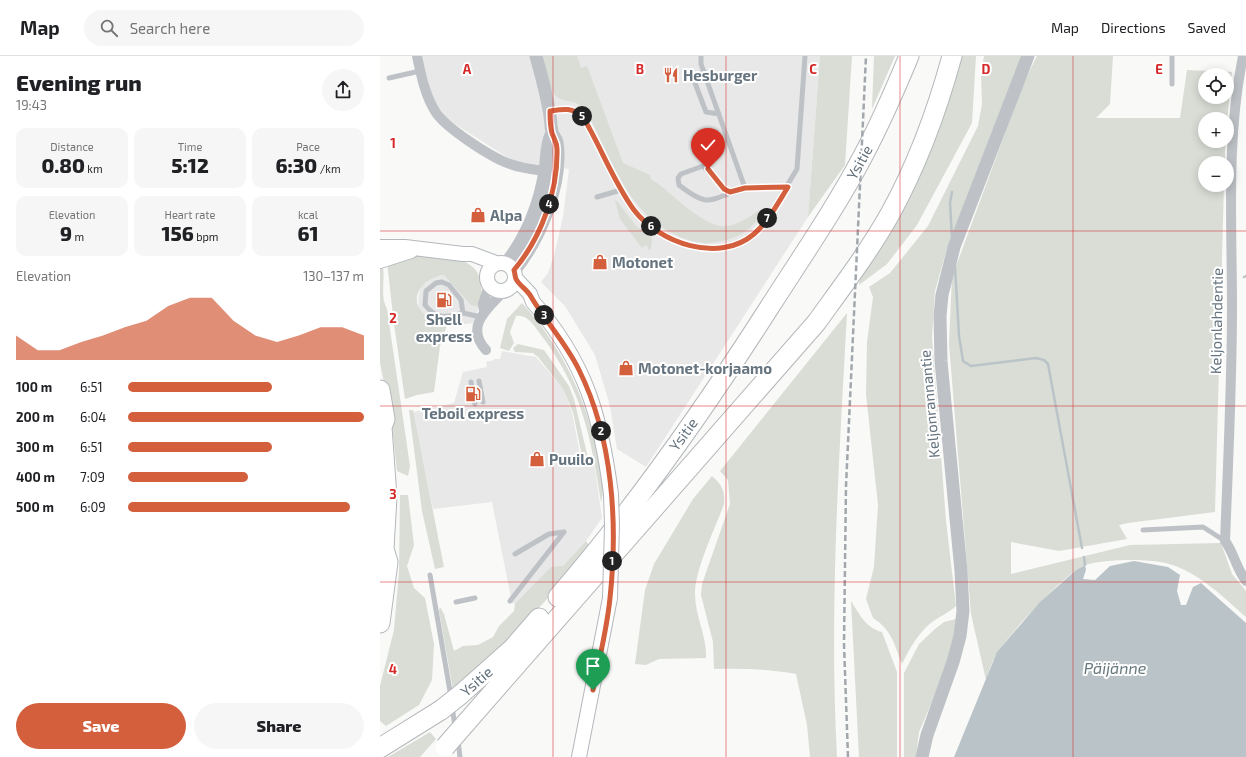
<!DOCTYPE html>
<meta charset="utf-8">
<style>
body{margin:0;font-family:"Exo 2",sans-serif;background:#f6f6f6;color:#202124;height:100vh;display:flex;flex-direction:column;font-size:15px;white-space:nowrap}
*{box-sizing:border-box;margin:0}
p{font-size:13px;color:#757577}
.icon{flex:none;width:22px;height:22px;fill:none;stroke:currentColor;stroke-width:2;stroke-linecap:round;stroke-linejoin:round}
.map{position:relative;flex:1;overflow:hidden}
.sheet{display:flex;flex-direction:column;background:#fff;width:380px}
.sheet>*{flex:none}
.buttons{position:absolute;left:818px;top:12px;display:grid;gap:8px}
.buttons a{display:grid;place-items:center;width:36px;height:36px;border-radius:50%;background:#fff;box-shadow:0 2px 10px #0003;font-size:20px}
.pin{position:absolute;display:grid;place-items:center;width:34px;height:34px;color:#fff;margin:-41px -17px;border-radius:50% 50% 50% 0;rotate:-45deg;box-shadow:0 0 4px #0007}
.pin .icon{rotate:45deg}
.km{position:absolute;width:20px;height:20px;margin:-10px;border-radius:50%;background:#222;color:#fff;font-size:11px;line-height:20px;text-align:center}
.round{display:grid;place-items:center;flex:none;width:42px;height:42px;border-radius:21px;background:#f6f6f6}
.head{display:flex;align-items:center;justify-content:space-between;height:68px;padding:0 16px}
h1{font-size:22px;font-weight:800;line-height:30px}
.figures{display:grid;grid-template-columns:repeat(3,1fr);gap:6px;height:68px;padding:4px 16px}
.figures div{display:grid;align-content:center;border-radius:10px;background:#f6f6f6;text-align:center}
.figures b{font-size:20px;font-weight:800}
.figures small{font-size:11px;font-weight:400}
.figures p{font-size:11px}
.chart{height:112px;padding:8px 16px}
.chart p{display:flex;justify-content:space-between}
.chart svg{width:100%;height:72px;margin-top:4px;fill:#d35f3d;opacity:.7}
.action{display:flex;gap:8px;margin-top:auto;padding:8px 16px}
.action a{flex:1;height:46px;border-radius:24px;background:#d35f3d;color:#fff;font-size:16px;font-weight:800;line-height:46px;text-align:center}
.action a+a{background:#f6f6f6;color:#202124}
ul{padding:0 16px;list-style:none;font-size:13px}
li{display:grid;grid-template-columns:64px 48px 1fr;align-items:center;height:30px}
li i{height:10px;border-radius:5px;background:#d35f3d}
header{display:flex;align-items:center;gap:24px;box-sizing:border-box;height:56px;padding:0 20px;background:#fff;border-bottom:1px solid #e0e0e0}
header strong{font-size:19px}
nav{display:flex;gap:22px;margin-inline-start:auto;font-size:14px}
.search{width:280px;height:36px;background:#f6f6f6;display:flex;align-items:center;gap:10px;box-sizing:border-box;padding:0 14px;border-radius:22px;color:#757577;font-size:15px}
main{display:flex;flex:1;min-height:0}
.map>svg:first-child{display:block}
.built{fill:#e7e8e7}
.green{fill:#d9ddd6;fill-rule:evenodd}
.water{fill:#bac4c8}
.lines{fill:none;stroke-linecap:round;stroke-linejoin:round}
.stream{stroke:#bac4c8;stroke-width:2.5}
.secondary-casing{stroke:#b3b8bd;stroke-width:16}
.motorway-casing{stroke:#b4b8bb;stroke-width:21}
.service{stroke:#bec2c6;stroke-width:5}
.minor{stroke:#bec2c6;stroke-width:10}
.tertiary{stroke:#bec2c6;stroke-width:13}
.secondary{stroke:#fff;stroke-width:14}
.motorway{stroke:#fff;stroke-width:19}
.rail{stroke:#a1a7ac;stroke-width:2.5;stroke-dasharray:6 3;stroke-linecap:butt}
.secondary-bridge-casing{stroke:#b3b8bd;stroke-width:16;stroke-linecap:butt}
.motorway-bridge-casing{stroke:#b4b8bb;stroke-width:21;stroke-linecap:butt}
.secondary-bridge{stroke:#fff;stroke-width:14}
.motorway-bridge{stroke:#fff;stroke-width:19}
.route-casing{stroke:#fff;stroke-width:8}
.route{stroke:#d35f3d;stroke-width:5}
.grid{fill:none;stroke:#d62828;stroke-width:1;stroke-opacity:0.55}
.labels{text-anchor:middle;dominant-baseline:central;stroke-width:4;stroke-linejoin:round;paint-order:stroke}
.poi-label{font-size:15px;font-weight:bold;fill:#66747f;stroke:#fff;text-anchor:start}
.street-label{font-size:15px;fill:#66747f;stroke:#fff}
.water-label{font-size:16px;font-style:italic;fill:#67797f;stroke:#fff}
.grid-label{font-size:13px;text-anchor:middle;font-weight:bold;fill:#d62828;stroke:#fff;stroke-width:4;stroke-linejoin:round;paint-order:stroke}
</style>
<header>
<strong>Map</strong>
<div class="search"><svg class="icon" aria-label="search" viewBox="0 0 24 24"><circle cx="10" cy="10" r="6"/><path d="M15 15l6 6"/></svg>Search here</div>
<nav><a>Map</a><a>Directions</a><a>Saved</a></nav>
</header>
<main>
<section class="sheet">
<div class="head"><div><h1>Evening run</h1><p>19:43</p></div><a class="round"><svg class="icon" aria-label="share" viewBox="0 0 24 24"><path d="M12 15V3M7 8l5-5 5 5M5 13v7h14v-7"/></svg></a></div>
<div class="figures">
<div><p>Distance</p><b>0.80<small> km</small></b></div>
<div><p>Time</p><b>5:12</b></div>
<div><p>Pace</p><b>6:30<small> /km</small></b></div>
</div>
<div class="figures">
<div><p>Elevation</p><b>9<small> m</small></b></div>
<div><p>Heart rate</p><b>156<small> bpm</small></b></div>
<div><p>kcal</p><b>61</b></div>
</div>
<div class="chart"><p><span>Elevation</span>130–137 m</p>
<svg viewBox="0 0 160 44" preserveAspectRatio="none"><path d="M0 44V29L10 38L20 38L30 33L40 29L50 24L60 20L70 11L80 6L90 6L100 20L110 29L120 33L130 29L140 24L150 24L160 29V44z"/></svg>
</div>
<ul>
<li><b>100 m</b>6:51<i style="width:61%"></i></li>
<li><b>200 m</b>6:04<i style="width:100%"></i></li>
<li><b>300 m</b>6:51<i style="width:61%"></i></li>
<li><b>400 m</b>7:09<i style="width:51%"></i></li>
<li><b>500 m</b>6:09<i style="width:94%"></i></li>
</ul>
<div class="action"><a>Save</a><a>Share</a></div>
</section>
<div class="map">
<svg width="866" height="701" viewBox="0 0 866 701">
<rect width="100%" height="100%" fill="#f9f9f7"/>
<!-- built -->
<path class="built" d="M41,0H440L428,161L266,411L237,393L230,350L215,299L185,250L161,226L168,217L175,196L183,161L189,113L133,105L67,63L52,42Z
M64,219L99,251L93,267L76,269L62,267L48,261L39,252L38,242L41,231L54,221Z
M122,295L156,301L183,333L192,356L201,404L214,406L222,462L206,485L183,510L135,548L132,547L112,446L53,453L33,356L74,347L83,316L107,311L106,306L114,304V303H120Z"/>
<!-- green -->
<path class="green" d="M163,0H197L201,12L207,10L243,107L270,119L271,123C291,135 324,174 348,170C360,168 372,159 381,153L383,156C372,174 357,183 337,186C320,189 305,184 290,176C252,154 238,119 219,81C215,73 212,64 207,57C195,40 187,49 176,40C167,32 166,11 163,0Z
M440,0H472L465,109L428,161Z
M494,0H515L492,53Z
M578,0H596L592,67L537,169L507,208L479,229L481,216Z
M604,0H643L627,37L567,192L555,235L552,281L566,465L576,550C569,557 560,560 552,566C538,577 530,592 522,608C514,588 512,574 493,562L486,543L494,511L498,449L486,338L487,286L493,241L489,231L510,217L548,170L598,70L602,48L601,18Z
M657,0H733L730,48L716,62H800L807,14L852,16L847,66V63H825V85H845V107H825V129H844L835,456L748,467L739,469L747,483L679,495L631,486V518L750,489L841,487L852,518L866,535V561C843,541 820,517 789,508C769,502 725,503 705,509C687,515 629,578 618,596C612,604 609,615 606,624L591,558L569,288L572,221L644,26ZM825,19H847V41H825Z
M235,145H237L256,170L272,182L271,193L269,194L266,189L262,192L240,163Z
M39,199C77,201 111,202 99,251L91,249L64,219C49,220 29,237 40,253C47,262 57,266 67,269L60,290L54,336L37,339L25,343L14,268L7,206Z
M0,210L3,211C5,227 0,240 7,253L30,410L28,420L17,415L11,362L0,307Z
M142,247C184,293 208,346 219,407C221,419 225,435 221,446C211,381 202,333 161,279C154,270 148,258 136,260L130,276L134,287L129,295L120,292L127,263Z
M467,257C459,405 449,553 457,701H430L427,669L416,618C389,613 361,612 334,613L333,586L321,539L322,528L350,448L348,424L340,415Z
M138,288L164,294L189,330L194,343L209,406L203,405L193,356L183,333L158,301L153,297L135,296L133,292Z
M29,354H33L64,511L55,513L42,455Z
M332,420C342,429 345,434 344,448C335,473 315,513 315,538C315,560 327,580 326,602L279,603L266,609L255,608L265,534L274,508L313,443Z
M20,439H28L34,489L27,510L34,532L45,542L54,588L52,624L39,649L6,670L0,665V630L14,574L19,516Z
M206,485L210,490L168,542L132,581L73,634L59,555L60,551L64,558L74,595L83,590L98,589L113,581L119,570L134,555L135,548L171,511L183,510Z
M471,545C480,559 486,572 502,576L517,616V701H479Z
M576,563L574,584L564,618L539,676L536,701H524V617L539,588L555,573L564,566Z
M50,676L56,683L40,701H8Z"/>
<!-- water -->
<path class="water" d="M754,505L788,511L800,519L797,535L801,549H806L813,531L821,527L866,567V701H574L617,596L660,546L696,514L705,509L706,514L703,523L715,524L730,510Z"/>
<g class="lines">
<!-- stream -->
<path class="stream" d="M572,136L570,147L572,182
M575,210L579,280L583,305L591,310L656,302L664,304L668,308L702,492
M864,221L866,220
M704,501L705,509"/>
<defs>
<path id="secondary" d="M0,191H25L83,198H92L116,207
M0,205L31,195
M107 221a14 14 0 1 1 28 0a14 14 0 1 1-28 0Z
M135,222L150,238L153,246C206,306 221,361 231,438
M199,701L230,542"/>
<path id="motorway" d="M0,334L5,363L2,371L7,441L4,493L8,506L0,567
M178,541C256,451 325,352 389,252C421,202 455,153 483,100C500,68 515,34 529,0
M80,639L133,592L159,562
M85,668L436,267C462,231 488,197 510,158C537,109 557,55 572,0
M0,692L61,654"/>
</defs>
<!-- secondary casing -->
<use href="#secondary" class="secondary-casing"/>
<!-- motorway casing -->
<use href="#motorway" class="motorway-casing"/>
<!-- service -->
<path class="service" d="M321,0V8L365,132
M792,0V28
M324,15L315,22V27L326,56L339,58
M9,22L40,15
M171,55C184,53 192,51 203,61L241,134L255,155L272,171L295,184L312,190L335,192L357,188L374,178L391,156L417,113L425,0
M354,136L344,133L323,110L301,118L298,122L299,129C332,155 330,141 364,133C377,129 394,131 407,131
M217,141L241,134
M83,257C66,262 56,263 45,249L46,235L56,227L62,226L69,229L81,244L83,257L101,261
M99,325L103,346
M91,326L95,348
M763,474L823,471L845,485
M135,498L169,478L184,476
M50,519L71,641
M130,545L184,476
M76,546L95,542
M72,651L75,670
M78,684L80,701"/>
<!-- minor -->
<path class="minor" d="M37,0C41,19 45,39 55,55C64,71 112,102 130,108C143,113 158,114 172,116
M863,0C846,83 852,167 852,251C852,329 848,407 845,485C854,497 856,512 866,525
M104,255L103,248L109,229
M106,294C84,270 108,252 124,235"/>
<!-- tertiary -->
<path class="tertiary" d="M126,207C147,181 160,147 165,115C167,103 166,89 171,79
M134,215C160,183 183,128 177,86C176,82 172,79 172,75C170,68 171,61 169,54C166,36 161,18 156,0
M542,701L547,679L573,606L580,580L583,555L581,515L561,305L560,260L562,239L574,191L648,0"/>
<!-- secondary -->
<use href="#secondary" class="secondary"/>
<!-- motorway -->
<use href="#motorway" class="motorway"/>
<!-- rail -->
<path class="rail" d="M468,701L464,588L466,430L486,0"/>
<defs>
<path id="secondary-bridge" d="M230,542L232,469L231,438"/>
<path id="motorway-bridge" d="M61,654L80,639
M65,691L85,668"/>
</defs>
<!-- secondary-bridge casing -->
<use href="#secondary-bridge" class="secondary-bridge-casing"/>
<!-- motorway-bridge casing -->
<use href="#motorway-bridge" class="motorway-bridge-casing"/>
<!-- secondary-bridge -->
<use href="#secondary-bridge" class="secondary-bridge"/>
<!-- motorway-bridge -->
<use href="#motorway-bridge" class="motorway-bridge"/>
</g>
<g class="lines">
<defs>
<path id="route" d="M213,634C219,604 227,573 230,542C238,468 233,382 199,314C186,287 165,265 150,239C146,233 139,229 136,223C135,221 135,217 134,214C161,182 178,136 177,93C177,86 174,83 172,77C170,70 170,62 170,55C183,53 192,51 203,61C221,91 233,125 254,154C279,187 339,208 374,178C388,166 398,147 408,131L365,132L350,136L344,133L328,113"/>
</defs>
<!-- route casing -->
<use href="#route" class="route-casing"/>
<!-- route -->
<use href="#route" class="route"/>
</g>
<!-- grid -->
<path class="grid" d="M173,0V701M346,0V701M520,0V701M693,0V701M0,175H866M0,350H866M0,526H866"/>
<!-- icons -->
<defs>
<symbol id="restaurant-bare" viewBox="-9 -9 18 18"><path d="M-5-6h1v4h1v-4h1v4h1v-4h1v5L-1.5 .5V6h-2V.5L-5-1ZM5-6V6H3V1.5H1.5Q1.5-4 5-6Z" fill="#d35f3d" stroke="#fff" stroke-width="2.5" paint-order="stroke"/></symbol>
<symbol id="shop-bare" viewBox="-9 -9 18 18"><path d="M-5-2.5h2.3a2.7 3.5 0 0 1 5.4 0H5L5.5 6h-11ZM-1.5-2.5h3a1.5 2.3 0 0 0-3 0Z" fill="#d35f3d" stroke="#fff" stroke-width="2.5" paint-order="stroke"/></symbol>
<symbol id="fuel-bare" viewBox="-9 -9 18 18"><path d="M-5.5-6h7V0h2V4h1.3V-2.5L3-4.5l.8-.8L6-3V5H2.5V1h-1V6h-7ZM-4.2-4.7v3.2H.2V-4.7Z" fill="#d35f3d" stroke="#fff" stroke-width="2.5" paint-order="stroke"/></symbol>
</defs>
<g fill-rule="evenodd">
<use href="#restaurant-bare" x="280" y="8" width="22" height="22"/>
<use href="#shop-bare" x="87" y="148" width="22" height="22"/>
<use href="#shop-bare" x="209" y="195" width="22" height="22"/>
<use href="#fuel-bare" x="53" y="233" width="22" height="22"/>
<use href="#shop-bare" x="235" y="301" width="22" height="22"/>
<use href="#fuel-bare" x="82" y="327" width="22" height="22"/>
<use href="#shop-bare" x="146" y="392" width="22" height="22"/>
</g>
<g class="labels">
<!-- poi labels -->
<g class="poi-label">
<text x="303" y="19">Hesburger</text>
<text x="110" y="159">Alpa</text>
<text x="232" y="206">Motonet</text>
<text x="64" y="263" text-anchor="middle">Shell<tspan x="64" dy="17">express</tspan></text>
<text x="258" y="312">Motonet-korjaamo</text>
<text x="93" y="357" text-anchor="middle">Teboil express</text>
<text x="169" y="403">Puuilo</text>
</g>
<!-- street labels -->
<g class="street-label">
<text transform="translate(479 106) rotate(-61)">Ysitie</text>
<text transform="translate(836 265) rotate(-89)">Keljonlahdentie</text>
<text transform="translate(549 348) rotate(-95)">Keljonrannantie</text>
<text transform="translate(303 378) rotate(-54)">Ysitie</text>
<text transform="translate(96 625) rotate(-41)">Ysitie</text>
</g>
<!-- water labels -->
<g class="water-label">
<text x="735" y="611">Päijänne</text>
</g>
</g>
<g class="grid-label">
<text x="87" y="18">A</text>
<text x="260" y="18">B</text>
<text x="433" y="18">C</text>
<text x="606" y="18">D</text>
<text x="779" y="18">E</text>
<text x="13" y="92">1</text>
<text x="13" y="267">2</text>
<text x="13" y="443">3</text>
<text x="13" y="618">4</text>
</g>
</svg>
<div class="buttons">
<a><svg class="icon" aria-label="locate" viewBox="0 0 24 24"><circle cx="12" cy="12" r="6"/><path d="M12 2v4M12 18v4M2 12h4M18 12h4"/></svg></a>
<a>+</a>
<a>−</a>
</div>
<div class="pin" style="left:213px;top:634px;background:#1e9e55"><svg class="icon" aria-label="arrive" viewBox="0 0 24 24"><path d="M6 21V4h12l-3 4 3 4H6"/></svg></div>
<div class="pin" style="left:328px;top:113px;background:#d93025"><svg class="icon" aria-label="check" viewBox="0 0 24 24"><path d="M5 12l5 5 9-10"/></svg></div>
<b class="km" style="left:232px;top:505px">1</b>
<b class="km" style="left:221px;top:375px">2</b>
<b class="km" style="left:164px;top:259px">3</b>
<b class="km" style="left:169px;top:148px">4</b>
<b class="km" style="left:202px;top:60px">5</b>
<b class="km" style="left:271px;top:170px">6</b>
<b class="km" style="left:387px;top:162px">7</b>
</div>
</main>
